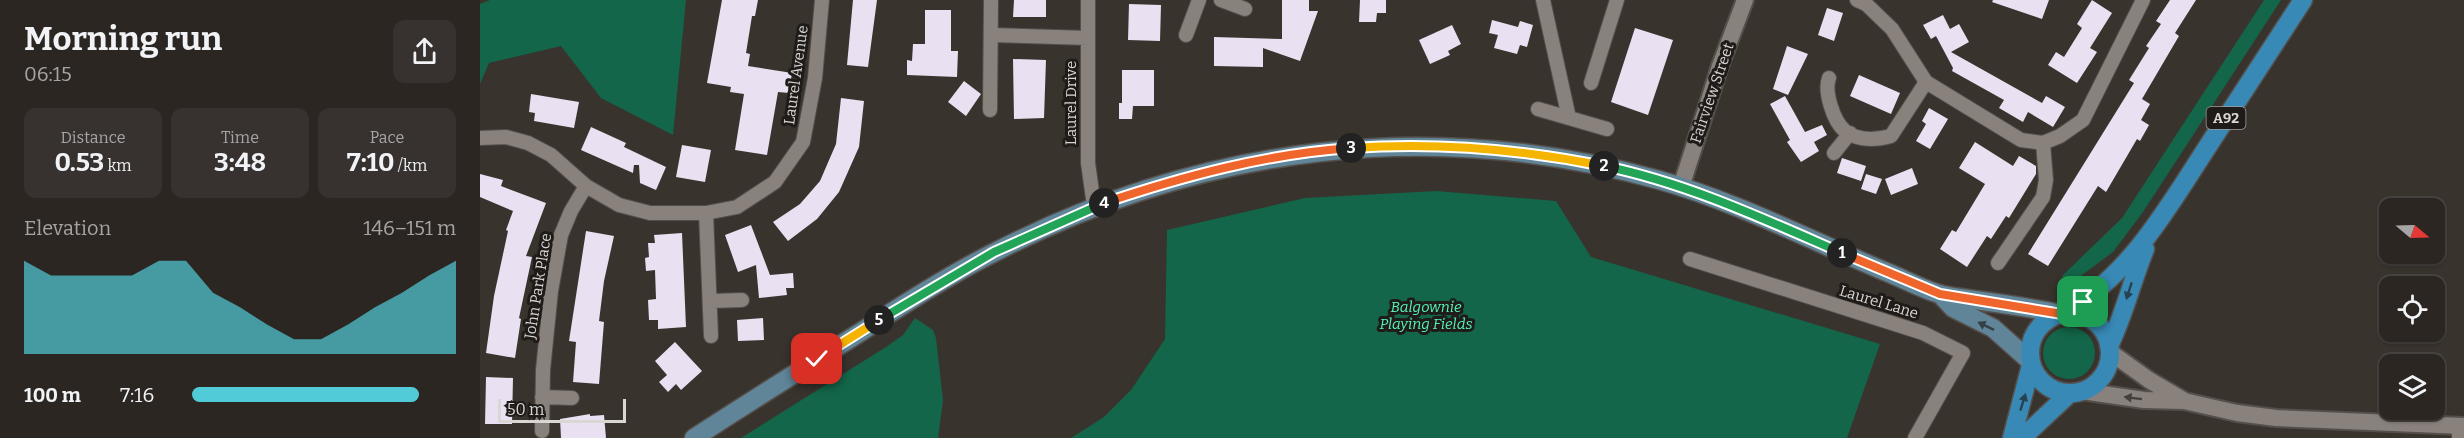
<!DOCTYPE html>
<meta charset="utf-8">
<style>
body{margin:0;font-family:Bitter,serif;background:#37322f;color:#f1f3f6;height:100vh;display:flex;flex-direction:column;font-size:22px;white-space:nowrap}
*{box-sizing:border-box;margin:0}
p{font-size:20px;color:#a6a5a5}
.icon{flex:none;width:33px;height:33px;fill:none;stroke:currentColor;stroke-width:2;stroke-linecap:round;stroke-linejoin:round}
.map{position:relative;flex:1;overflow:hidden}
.drawer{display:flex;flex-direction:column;background:#2b2622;width:480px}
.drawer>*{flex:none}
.needle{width:39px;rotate:109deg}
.tools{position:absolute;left:1899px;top:198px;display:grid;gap:12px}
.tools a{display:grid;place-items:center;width:66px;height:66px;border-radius:12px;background:#2b2622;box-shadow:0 2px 4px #0004,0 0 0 2px #474340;font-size:30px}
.scale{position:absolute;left:18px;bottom:15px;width:128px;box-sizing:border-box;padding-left:6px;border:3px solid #dad6d3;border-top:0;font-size:16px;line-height:21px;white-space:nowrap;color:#dad6d3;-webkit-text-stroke:4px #1e1b19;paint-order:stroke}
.pin{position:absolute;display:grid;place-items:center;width:51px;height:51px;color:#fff;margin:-26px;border-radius:12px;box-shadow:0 3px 9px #0006}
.km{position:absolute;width:30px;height:30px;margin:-15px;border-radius:50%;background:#222;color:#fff;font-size:16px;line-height:30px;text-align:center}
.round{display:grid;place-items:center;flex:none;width:63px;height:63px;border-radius:12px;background:#37322f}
.overview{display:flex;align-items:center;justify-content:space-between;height:102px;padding:0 24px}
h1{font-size:33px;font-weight:700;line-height:45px}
.figures{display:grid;grid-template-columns:repeat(3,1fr);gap:9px;height:102px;padding:6px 24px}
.figures div{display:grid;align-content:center;border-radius:12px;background:#37322f;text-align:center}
.figures b{font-size:26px;font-weight:700}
.figures small{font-size:16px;font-weight:400}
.figures p{font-size:16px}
.chart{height:168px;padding:12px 24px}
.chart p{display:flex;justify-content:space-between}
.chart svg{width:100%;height:108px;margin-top:6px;fill:#52cbd9;opacity:.7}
ul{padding:0 24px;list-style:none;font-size:20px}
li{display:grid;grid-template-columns:96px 72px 1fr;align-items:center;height:45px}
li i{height:15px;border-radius:8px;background:#52cbd9}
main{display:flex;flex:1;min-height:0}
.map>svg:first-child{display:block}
.green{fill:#136649}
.building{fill:#e9e0f2}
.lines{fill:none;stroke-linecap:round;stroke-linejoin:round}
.minor-casing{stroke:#544f4b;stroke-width:16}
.tertiary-casing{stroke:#544f4b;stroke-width:20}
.secondary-casing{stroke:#544f4b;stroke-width:21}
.primary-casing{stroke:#544f4b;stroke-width:21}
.minor{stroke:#88817c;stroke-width:14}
.tertiary{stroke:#88817c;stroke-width:16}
.secondary{stroke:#608599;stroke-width:18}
.primary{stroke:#3889b6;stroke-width:18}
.oneway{fill:#274250}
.oneway2{fill:#354046}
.oneway3{fill:#433f3c}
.split-1-casing{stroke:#fff;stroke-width:12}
.split-2-casing{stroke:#fff;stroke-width:12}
.split-3-casing{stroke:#fff;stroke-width:12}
.split-4-casing{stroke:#fff;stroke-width:12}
.split-5-casing{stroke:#fff;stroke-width:12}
.split-6-casing{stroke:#fff;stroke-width:12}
.split-1{stroke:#f0652b;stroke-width:8}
.split-2{stroke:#22a559;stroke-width:8}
.split-3{stroke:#f5b400;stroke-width:8}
.split-4{stroke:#f0652b;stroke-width:8}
.split-5{stroke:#22a559;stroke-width:8}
.split-6{stroke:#f5b400;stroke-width:8}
.labels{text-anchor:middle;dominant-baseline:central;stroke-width:6;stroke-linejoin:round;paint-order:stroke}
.shield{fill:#1e1b19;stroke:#a29e9b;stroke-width:1.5}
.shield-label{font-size:14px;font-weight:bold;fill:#dad6d3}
.street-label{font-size:15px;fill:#dad6d3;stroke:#1e1b19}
.park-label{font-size:15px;font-style:italic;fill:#54f2b8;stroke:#1e1b19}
</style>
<main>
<section class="drawer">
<div class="overview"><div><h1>Morning run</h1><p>06:15</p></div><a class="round"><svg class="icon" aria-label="share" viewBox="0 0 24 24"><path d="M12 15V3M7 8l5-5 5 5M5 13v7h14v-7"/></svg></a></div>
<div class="figures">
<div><p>Distance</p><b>0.53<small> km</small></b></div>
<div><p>Time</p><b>3:48</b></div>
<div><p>Pace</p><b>7:10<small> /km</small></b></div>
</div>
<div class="chart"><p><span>Elevation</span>146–151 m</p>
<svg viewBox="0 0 160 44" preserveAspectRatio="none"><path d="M0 44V6L10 12L20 12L30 12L40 12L50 6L60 6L70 19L80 25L90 32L100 38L110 38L120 32L130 25L140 19L150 12L160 6V44z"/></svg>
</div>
<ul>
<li><b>100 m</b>7:16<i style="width:86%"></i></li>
</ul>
</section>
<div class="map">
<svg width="1984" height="438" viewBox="0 0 1984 438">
<rect width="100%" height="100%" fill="#39332e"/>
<!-- green -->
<path class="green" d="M10,0H206L193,135L121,98L81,46L9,63L0,84V4Z
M1784,0H1801L1663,212L1633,252L1590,284L1582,276L1642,218Z
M956,191L1076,201L1111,257L1400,344L1367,438H591L624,417L651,390L685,339L687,230L825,198Z
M435,318L453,330L456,338L463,400L458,438H261L406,347L423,335Z
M1563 353a26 26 0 1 1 52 0a26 26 0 1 1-52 0Z"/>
<!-- building -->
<path class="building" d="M242,0H278L275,16H272L266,53L270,54L268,66L312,73L309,93L298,92L287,155L255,150L264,94L250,92L251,87L227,83Z
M373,0H397L388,67L367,65Z
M534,0H566V17H533Z
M802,0H829V11H838L820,61L783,48V67L734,66V37L802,39Z
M880,0H906V13H897L896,22H879Z
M1513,0H1569L1562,19L1512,2Z
M1612,0L1632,13L1610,48L1617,52L1597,83L1568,65L1576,52L1584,57L1602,28L1597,24Z
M1690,0H1716L1695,33L1699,36L1662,99L1670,104L1661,120L1669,125L1660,141L1657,139L1626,192L1618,186L1568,266L1548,254L1654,83L1649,80L1669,48L1666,46L1681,24L1676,21Z
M649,4L681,5L680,41L648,40Z
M1347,8L1363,13L1354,41L1338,35Z
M445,10H471V51H478L477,77L427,75V60L432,61L433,44H445Z
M1463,15L1470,29L1479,24L1489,42L1471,52L1562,103L1566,96L1585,107L1573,127L1548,112L1543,122L1519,108L1524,100L1472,71L1473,68L1456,36L1451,39L1443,25Z
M1012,20L1038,27L1040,21L1053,25L1047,47L1040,45L1037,54L1014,48L1018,35L1009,33Z
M972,25L981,44L968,51L970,55L950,64L939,40Z
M1155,28L1193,40L1168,115L1131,102Z
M1307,46L1328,54L1308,95L1293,89Z
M533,59L566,60L564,118L534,119Z
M642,70H674V106H653L652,119H639V103H642Z
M1379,75L1420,93L1411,114L1370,96Z
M484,81L501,94L486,116L468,102Z
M51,94L99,102L94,128L54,121L55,113L49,112Z
M1305,96L1325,132L1342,125L1347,135L1334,142L1339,151L1321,162L1307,142L1310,140L1290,104Z
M361,98L384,101L379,147L359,192L337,219L308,241L293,222L320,204L340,181L356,144Z
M1449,108L1468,119L1450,149L1436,141L1446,124L1442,121Z
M111,127L146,143L144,147L186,167L176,190L160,183L159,165H154L153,173L101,150Z
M1495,142L1533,166L1539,156L1556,166V174L1529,218L1526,216L1511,239L1507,236L1487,267L1460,249L1472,230L1476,232L1505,184L1479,168Z
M202,145L231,150L225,182L196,177Z
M1362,158L1386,166L1381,181L1357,173Z
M1432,168L1438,184L1411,195L1405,179Z
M0,174L23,180L21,186L66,203L46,256L52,257L39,318L41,319L35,358L6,353L14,296L28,231L26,230L33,211L0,197Z
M1386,174L1402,179L1396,194L1381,189Z
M271,225L290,275L313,273L314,288H306L307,295L279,298L276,265L258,272L245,235Z
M106,231L134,236L124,281L119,321L124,322L119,384L93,382L96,342L89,341Z
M202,233L206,327L178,329V320H169L168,300L176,299L175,270L166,271L165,258L169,257L168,243H175L174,235Z
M283,318L284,340L258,341L257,320Z
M195,342L222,371L201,390L196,384L188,392L179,382L187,375L175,361Z
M6,377L33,378L32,424H5Z
M110,414V416L124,415L126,438H81L80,419Z"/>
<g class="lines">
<defs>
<path id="minor" d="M608,0V163L614,206
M741,0L765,9
M1063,0L1089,118
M1377,0L1386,4L1412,29L1446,82L1541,140L1563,143L1580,136L1603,120L1663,0
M511,35L608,38
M706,35L719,0
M1349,78C1344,91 1353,121 1365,131C1378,141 1396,140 1411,136L1446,82
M1111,83L1137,0
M1058,109L1127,129
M510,110L511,0
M0,138L26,137L48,143L71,155L106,186L139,205L170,213H226L257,207L295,182L323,142L335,78L342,0
M1354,153L1370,133
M226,213L231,336
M1210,259L1443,333L1483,353L1435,438
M1518,263L1563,197L1566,180L1563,143
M230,301L262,300
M62,397L92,398
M62,431L63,370L71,291L81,235L91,211L106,186
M1979,438V426"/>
<path id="tertiary" d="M1201,187L1240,66L1265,0
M1630,352L1669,380L1703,400
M1602,391L1664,400L1704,401L1757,413L1796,418L1984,426"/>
<path id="secondary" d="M1460,294L1473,308L1513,328L1550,361
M214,438C268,403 322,369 376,335C421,306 467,276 515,252C724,145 952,117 1179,180C1257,202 1330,240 1404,271C1422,278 1440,288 1459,294C1470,297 1483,298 1495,300C1524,304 1553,308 1582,314"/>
<path id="primary" d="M1550 353a40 40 0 1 1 80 0a40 40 0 1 1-80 0Z
M1582,314C1650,276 1687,209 1728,146C1759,98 1791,49 1823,0
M1629,346C1644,315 1652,281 1665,249
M1532,438L1551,365
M1542,438L1589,394"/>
</defs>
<!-- minor casing -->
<use href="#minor" class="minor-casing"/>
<!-- tertiary casing -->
<use href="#tertiary" class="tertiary-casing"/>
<!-- secondary casing -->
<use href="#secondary" class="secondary-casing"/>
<!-- primary casing -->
<use href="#primary" class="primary-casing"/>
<!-- minor -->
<use href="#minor" class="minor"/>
<!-- tertiary -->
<use href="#tertiary" class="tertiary"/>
<!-- secondary -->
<use href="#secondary" class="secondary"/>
<!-- primary -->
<use href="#primary" class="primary"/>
</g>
<!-- one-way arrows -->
<defs><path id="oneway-solid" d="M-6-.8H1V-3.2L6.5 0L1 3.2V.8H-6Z" transform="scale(1.5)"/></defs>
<g class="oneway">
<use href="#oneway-solid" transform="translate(1649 291) rotate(108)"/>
<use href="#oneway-solid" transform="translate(1543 402) rotate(-73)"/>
</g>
<use class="oneway2" href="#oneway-solid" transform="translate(1506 326) rotate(-154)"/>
<use class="oneway3" href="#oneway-solid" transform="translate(1653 398) rotate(-173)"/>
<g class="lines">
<defs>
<path id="split-1" d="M1362,253L1460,294L1582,314L1603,302"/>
<path id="split-2" d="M1124,166C1207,183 1284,219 1362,253"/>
<path id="split-3" d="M871,148C956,142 1040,149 1124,166"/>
<path id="split-4" d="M624,203C704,176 786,154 871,148"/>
<path id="split-5" d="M399,320L514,252L624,203"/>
<path id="split-6" d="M337,359L399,320"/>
</defs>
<!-- split-1 casing -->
<use href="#split-1" class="split-1-casing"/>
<!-- split-2 casing -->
<use href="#split-2" class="split-2-casing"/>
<!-- split-3 casing -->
<use href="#split-3" class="split-3-casing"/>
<!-- split-4 casing -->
<use href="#split-4" class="split-4-casing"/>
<!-- split-5 casing -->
<use href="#split-5" class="split-5-casing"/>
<!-- split-6 casing -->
<use href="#split-6" class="split-6-casing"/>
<!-- split-1 -->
<use href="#split-1" class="split-1"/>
<!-- split-2 -->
<use href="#split-2" class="split-2"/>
<!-- split-3 -->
<use href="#split-3" class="split-3"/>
<!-- split-4 -->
<use href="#split-4" class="split-4"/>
<!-- split-5 -->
<use href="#split-5" class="split-5"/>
<!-- split-6 -->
<use href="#split-6" class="split-6"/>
</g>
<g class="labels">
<!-- shield labels -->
<rect class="shield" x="1726.5" y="107" width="39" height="22" rx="4.5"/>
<g class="shield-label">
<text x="1746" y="118">A92</text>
</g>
<!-- street labels -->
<g class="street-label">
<text transform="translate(316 75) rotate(-82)">Laurel Avenue</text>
<text transform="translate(1232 93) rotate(-71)">Fairview Street</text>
<text transform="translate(591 103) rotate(-90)">Laurel Drive</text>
<text transform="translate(58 286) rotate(-81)">John Park Place</text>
<text transform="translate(1399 302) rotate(17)">Laurel Lane</text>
</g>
<!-- park labels -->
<g class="park-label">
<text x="946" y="307">Balgownie<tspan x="946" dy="17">Playing Fields</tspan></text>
</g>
</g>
</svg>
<div class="tools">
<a><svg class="needle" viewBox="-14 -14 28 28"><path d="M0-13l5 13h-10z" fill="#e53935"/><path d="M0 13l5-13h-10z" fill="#a6a5a5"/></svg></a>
<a><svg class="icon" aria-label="locate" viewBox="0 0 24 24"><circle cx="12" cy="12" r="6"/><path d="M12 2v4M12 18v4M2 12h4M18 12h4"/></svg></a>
<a><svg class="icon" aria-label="layers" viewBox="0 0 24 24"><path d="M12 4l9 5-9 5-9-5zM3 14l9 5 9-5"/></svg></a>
</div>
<div class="scale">50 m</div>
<div class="pin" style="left:1603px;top:302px;background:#1e9e55"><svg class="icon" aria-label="arrive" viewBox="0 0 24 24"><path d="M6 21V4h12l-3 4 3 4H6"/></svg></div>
<div class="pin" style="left:337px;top:359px;background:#d93025"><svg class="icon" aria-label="check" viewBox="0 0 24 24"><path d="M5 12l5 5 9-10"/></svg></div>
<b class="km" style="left:1362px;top:253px">1</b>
<b class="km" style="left:1124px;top:166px">2</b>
<b class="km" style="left:871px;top:148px">3</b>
<b class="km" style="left:624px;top:203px">4</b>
<b class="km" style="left:399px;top:320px">5</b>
</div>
</main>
